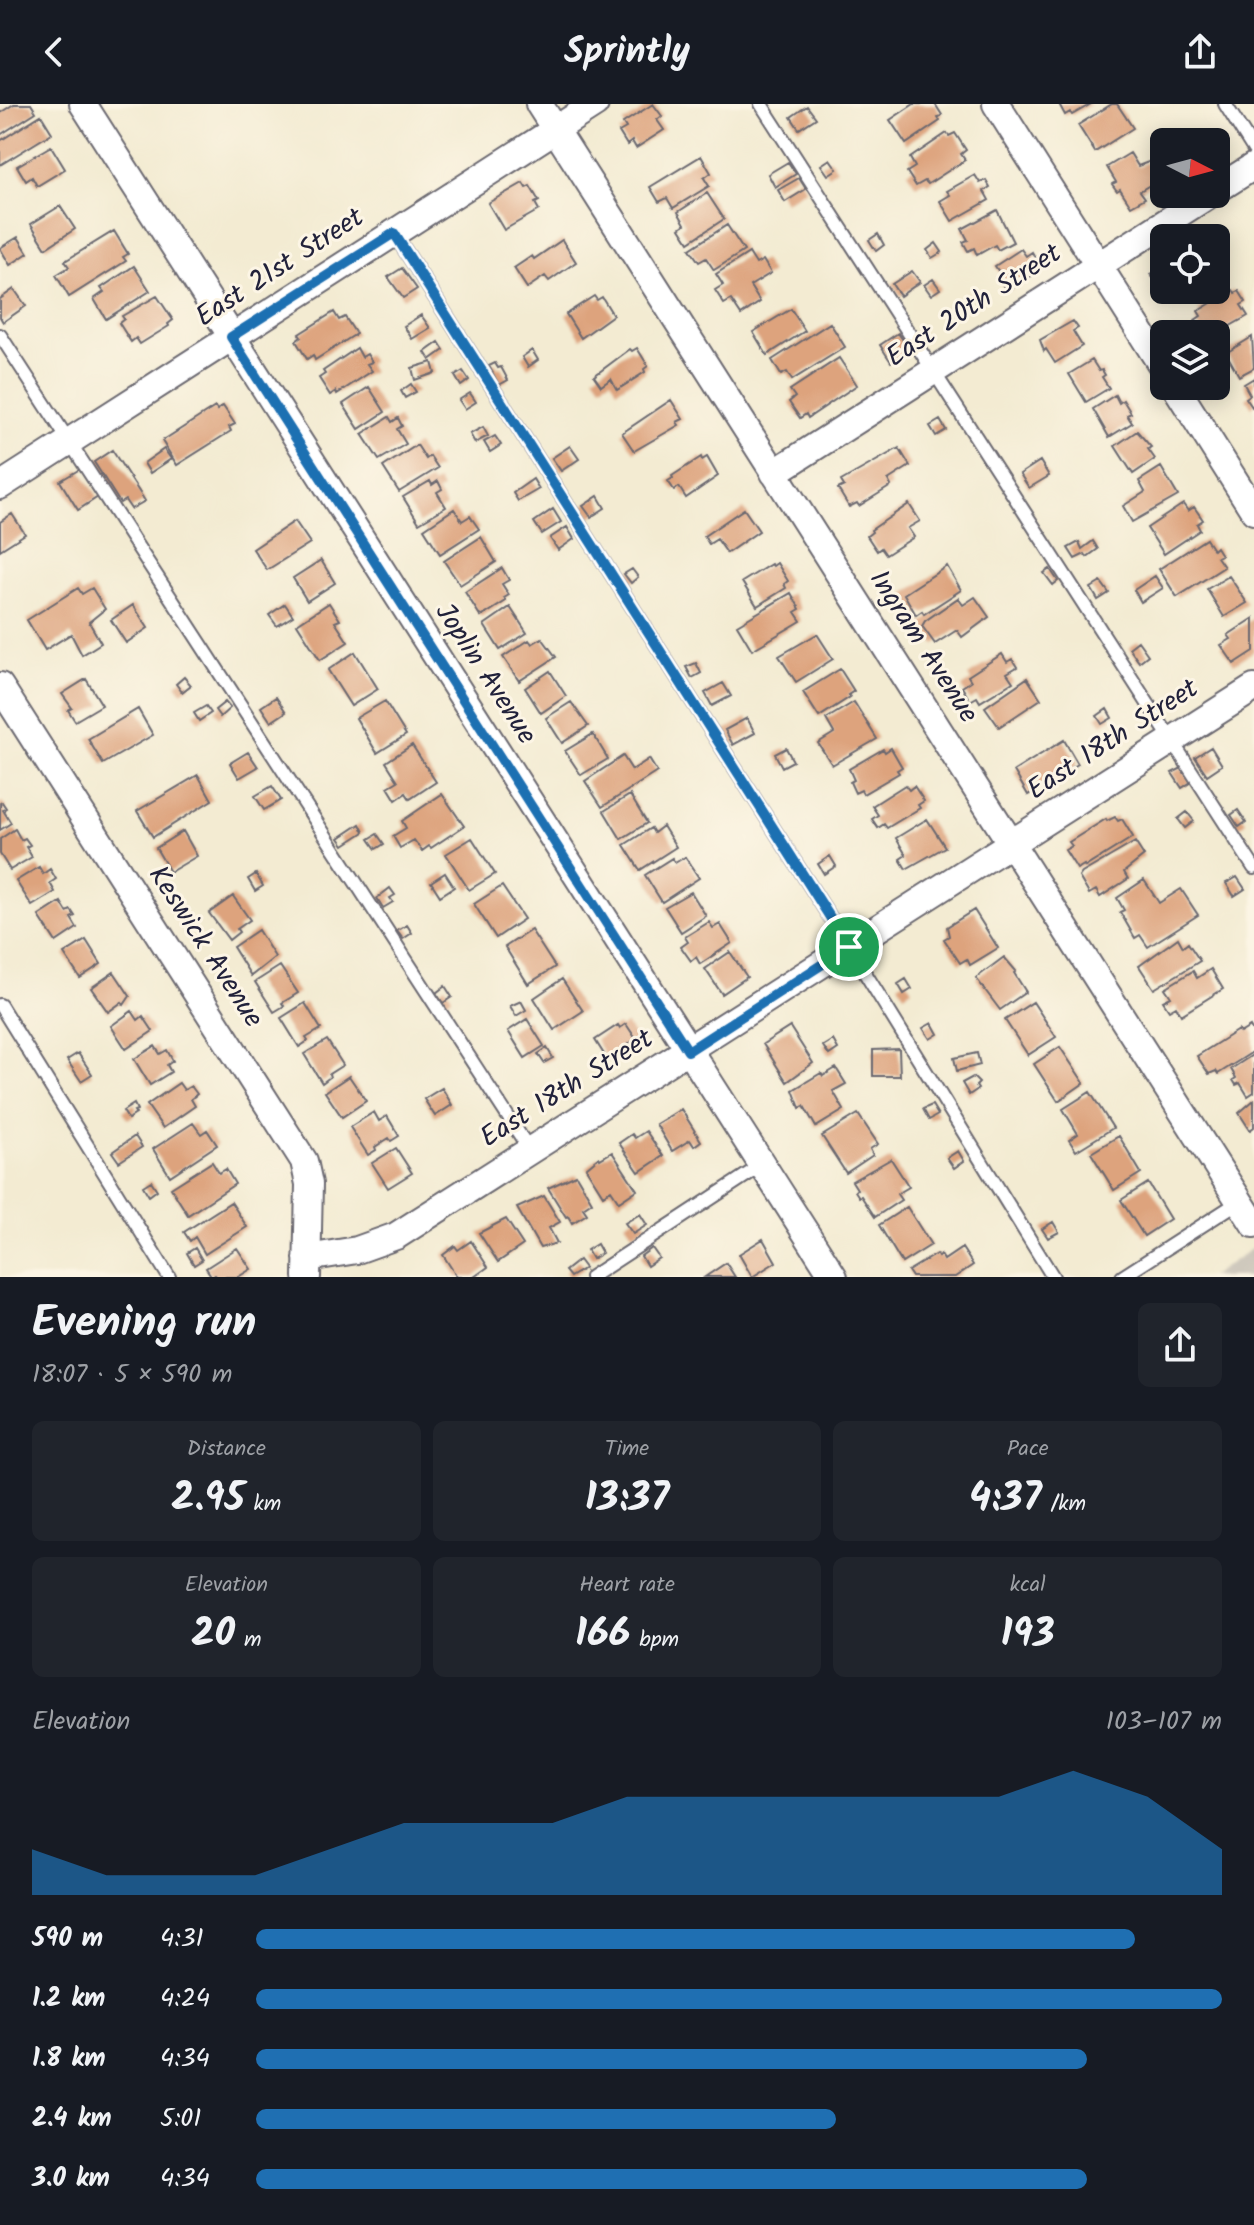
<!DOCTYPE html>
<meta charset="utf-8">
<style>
body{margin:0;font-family:Kalam,sans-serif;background:#20242c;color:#f1f3f6;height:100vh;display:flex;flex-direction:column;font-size:30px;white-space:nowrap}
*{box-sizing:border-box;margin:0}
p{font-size:26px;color:#9ea1a6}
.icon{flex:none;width:44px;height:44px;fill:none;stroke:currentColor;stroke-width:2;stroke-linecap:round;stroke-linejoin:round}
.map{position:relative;height:1173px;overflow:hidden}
.panel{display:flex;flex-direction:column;background:#171b24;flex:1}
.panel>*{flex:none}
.needle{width:52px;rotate:96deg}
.tools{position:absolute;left:1150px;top:24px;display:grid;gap:16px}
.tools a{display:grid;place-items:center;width:80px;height:80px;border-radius:12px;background:#171b24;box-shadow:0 4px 20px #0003;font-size:40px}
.pin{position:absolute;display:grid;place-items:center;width:68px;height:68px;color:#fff;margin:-34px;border:4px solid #fff;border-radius:50%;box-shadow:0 2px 8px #0007}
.round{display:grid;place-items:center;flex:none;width:84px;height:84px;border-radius:12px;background:#20242c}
.head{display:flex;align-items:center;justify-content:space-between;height:136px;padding:0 32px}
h1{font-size:44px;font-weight:800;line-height:60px}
.stats{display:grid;grid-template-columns:repeat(3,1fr);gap:12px;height:136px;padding:8px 32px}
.stats div{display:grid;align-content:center;border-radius:12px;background:#20242c;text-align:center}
.stats b{font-size:40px;font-weight:800}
.stats small{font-size:22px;font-weight:400}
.stats p{font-size:22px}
.chart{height:224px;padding:16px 32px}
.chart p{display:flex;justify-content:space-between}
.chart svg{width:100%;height:144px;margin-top:8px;fill:#1f6fb2;opacity:.7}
ul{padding:0 32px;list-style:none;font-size:26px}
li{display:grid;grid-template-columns:128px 96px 1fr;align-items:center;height:60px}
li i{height:20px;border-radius:10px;background:#1f6fb2}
header{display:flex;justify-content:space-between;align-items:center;height:104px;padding:0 32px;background:#171b24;font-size:36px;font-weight:800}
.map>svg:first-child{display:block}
.industrial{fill:#c9c3b8}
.building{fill:#dda37d}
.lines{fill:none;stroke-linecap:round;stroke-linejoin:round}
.lane-casing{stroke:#6b6870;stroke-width:16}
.street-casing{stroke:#6b6870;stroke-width:30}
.lane{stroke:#fff;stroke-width:12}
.street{stroke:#fff;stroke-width:26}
.route-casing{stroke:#fff;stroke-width:16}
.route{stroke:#1f6fb2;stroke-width:10}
.labels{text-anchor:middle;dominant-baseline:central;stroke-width:6;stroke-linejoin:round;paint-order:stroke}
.street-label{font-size:28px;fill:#22223b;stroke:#fcf5e5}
</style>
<header><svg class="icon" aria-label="back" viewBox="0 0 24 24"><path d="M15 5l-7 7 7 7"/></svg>Sprintly<svg class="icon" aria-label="share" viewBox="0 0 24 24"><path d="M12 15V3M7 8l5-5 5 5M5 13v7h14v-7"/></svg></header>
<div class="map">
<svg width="1254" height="1173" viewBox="0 0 1254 1173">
<rect width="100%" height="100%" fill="#fcf5e5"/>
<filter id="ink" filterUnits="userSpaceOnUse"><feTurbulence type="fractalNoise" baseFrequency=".0125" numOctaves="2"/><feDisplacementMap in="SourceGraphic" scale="16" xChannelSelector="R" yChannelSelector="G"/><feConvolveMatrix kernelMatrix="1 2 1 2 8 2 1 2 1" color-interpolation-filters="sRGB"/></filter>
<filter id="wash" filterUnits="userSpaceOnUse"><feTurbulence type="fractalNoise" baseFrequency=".006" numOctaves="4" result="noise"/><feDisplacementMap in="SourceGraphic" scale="32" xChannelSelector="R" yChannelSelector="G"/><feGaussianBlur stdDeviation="1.8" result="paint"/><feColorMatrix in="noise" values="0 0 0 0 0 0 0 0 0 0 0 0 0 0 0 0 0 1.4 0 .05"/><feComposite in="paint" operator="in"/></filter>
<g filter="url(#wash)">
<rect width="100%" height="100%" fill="#f3ebd2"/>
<!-- industrial -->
<path class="industrial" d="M1254,1143V1173H1210Z"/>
<g id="blocks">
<!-- building -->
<path class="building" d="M14,0H31L36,8L0,31V9Z
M653,0L662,12L657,16L664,26L636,44L632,37L627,41L619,28L626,24L623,19Z
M914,0H935L942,11L938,14L940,17L906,40L890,16Z
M1059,0H1091L1072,11L1070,8L1065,11Z
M1112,0H1117L1133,24L1095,48L1078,21Z
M807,2L816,14L799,25L791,13Z
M41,11L52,29L0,61V37Z
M947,29L949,32L955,29L966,46L961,50L965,56L928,80L925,77L916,82L907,68L915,63L910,54Z
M51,42L65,65L37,82L32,73L26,77L17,62Z
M1130,49L1138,62L1151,57L1157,67L1154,69L1158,76L1140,87L1145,94L1131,102L1120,85L1117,87L1112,80L1116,78L1107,63Z
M701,52L711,69L704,74L709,82L673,104L667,94L659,98L650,83Z
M830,55L837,65L828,71L821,61Z
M788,58L796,70L775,83L768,70Z
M975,71L980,79L986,76L990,83L984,87L989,96L952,117L940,97L950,91L947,87Z
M799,74L806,85L785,98L778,86Z
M523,79L526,84L530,82L539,97L535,99L539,106L504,126L488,99Z
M707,89L724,115L689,138L680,124L685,120L678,108Z
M60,102L75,125L46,144L31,120Z
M997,106L1013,138L998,146L995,141L977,151L974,144L968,147L963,138L968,136L962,125Z
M727,121L744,147L714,166L706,154L699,158L690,145Z
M114,127L128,150L123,153L126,157L69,193L56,171L69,163L65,157Z
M878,130L884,141L876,147L869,136Z
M18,133L28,149L10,161L0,144Z
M562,136L576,158L549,177L545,172L527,184L514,164L532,152L534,155Z
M936,139L942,148L932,154L927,146Z
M1021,145L1026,152L1032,148L1037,157L1031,161L1036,169L1009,186L996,175L1001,171L995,162Z
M1216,145L1226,160L1218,165L1222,171L1216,175Z
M749,149L756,160L763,156L771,169L750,182L760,198L741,211L731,196L724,200L715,186L723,181L716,170Z
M134,162L150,187L106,215L94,195L104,188L101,184Z
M402,164L417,185L403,194L388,173Z
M1161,164L1164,170V186L1162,187L1151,171Z
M912,167L920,178L900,192L892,180Z
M933,175L940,185L931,191L924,181Z
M14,185L26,202L3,218L0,213V195Z
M1233,186L1235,189L1239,187L1246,198L1241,201L1248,212L1216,230L1211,228L1203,230L1195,216L1201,212L1198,207Z
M157,192L173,216L168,220L169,222L140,240L136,234L131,238L119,219L124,215L122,212Z
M594,192L597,196L602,193L613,211L581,234L566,210Z
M791,205L805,227L767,251L753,228Z
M334,208L339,216L345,213L356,230L315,256L313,251L307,255L296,237L301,233L299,230Z
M421,211L430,224L412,235L404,222Z
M1073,217L1078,224L1073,227L1082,242L1055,259L1046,245L1044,247L1040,236Z
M830,219L845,243L792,276L787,268L781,271L772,256Z
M898,229L910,246L891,258L880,241Z
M1252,233L1254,264L1239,272L1226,249Z
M439,238L444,246L430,256L425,248Z
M357,244L362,253L367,250L372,258L367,260L372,267L337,290L336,287L330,291L319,274L325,270L323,267Z
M637,244L648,262L644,265L645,268L617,286L611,275L601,282L594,272L630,245L632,247Z
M532,246L538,256L528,263L522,253Z
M839,254L857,281L808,314L806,310L800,314L789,298L795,293L790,286Z
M1092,256L1099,267L1102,266L1105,271L1102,273L1109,284L1086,298L1069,270Z
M432,258L435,269L415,276L412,264Z
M495,259L498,264L501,263L508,276L499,281L489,262Z
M463,267L469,276L461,282L455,272Z
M1254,274V301L1252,303L1246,294L1250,291L1244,280Z
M411,280L416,288L405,294L401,287Z
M369,283L385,308L359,325L343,300Z
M470,289L476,298L465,305L459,296Z
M1115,291L1119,299L1123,296L1131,309L1127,311L1132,319L1109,333L1093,305Z
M671,296L683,315L677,318L679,321L634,347L622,329Z
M223,302L235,320L229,323L231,327L177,361L162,337L215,303L217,306Z
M389,313L392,318L398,314L402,322L397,325L406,340L379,356L362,330Z
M940,316L946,326L936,332L930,322Z
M483,323L488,332L475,339L470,330Z
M1137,327L1151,343L1148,345L1155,355L1133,370L1115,342Z
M495,332L501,341L490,348L484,338Z
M417,341L426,355L430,352L438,364L399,388L383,363Z
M570,342L579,355L561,367L552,354Z
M899,344L910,362L888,376L891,382L859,402L857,399L849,403L838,385L844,382L841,377Z
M164,345L171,355L150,369L144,359Z
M112,346L145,397L131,405L125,396L120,399L94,358Z
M701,353L702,356L707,353L718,372L686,394L679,383L674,386L668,377L673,374L672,372Z
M1040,357L1049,372L1029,384L1020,370Z
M1161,363L1178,392L1132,418L1123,402L1145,388L1139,377Z
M80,365L98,393L78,406L60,377Z
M533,375L539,385L518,397L513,389Z
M430,377L432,381L438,377L442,385L437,388L446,403L419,419L403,393Z
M598,392L605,404L591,413L583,402Z
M909,400L920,417L908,424L914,433L886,451L881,444L877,447L867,432L872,428L871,426Z
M1183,400L1188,407L1194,403L1203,416L1197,420L1200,426L1164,450L1147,424Z
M454,405L462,417L470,412L479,425L440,450L424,425Z
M553,405L561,418L542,430L534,418Z
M744,405L759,427L727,449L717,435L709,440L704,432Z
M12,410L25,430L0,446V418Z
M295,417L310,439L267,466L253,445Z
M567,423L574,435L558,446L550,434Z
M481,433L496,458L460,481L444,457Z
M1206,435L1213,446L1216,443L1221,451L1217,453L1224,463L1177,493L1159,465Z
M1093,437L1098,445L1087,453L1085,450L1075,455L1068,444L1079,438L1082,445Z
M321,456L335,479L307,497L293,474Z
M777,459L788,477L784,480L786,484L757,502L742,478L771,460L773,462Z
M947,462L961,486L924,510L922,507L916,511L904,490Z
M502,464L509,476L502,480L509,491L504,494L506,497L481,513L465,488Z
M632,465L638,473L631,479L624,470Z
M1050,465L1058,477L1053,481L1044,469Z
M1155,472L1163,484L1141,498L1134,486Z
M1229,472L1247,499L1224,513L1207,485Z
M1101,478L1109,489L1098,496L1091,484Z
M78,484L82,490L92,484L105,505L89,518L101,539L82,551L71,530L45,546L27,516Z
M791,489L800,505L795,508L801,517L752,546L737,521Z
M975,493L989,513L962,533L957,526L935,540L922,522L925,517L958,494L963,501Z
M329,499L340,516L335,518L348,538L320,556L297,520Z
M285,500L293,512L277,522L269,511Z
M133,501L148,524L126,539L111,516Z
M510,503L527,529L500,546L484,521Z
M1254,514V547L1234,560L1221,541L1231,535L1228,531Z
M817,530L833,555L796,578L779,552Z
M542,534L556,553L519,577L503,553L529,536L532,540Z
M1138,537L1148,551L1139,558L1129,544Z
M355,548L378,585L351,602L328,566Z
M1002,550L1007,558L1012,555L1017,563L1007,569L1013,578L980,598L977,593L970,597L962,583L971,577L968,572Z
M696,559L701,569L692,574L686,563Z
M840,565L854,587L848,591L850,593L819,613L803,588Z
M550,567L566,592L541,609L525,584Z
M184,573L191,581L182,588L176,580Z
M1027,574L1041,595L999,623L985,603Z
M86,575L102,601L75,617L68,606L72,604L62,590Z
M723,579L731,592L712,602L705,589Z
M276,593L286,608L271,618L261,603Z
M385,597L406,631L377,649L356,614Z
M225,598L230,604L220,613L215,606Z
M571,598L588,622L562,639L546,614Z
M854,598L877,635L832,661L818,639L834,629L826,615Z
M206,602L211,609L199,617L194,609Z
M138,605L153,631L103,660L88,635Z
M1107,605L1112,614L1102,620L1097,612Z
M747,614L755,629L733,641L725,626Z
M593,630L608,655L581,671L565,647Z
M1064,636L1078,660L1028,691L1014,667Z
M412,641L436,678L410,695L406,689L396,696L388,683L398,677L386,658Z
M1211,643L1222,661L1207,671L1195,653Z
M786,644L793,657L782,663L775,650Z
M891,644L902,663L897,666L899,669L863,690L861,686L855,689L850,678L854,676L849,665L883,645L885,648Z
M248,648L258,663L239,674L230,659Z
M623,652L632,666L649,655L657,668L602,703L585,677Z
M1182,664L1191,678L1182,684L1172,669Z
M198,671L212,696L153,733L137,707Z
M905,681L909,686L914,682L924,697L918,701L920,704L887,724L884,720L878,724L872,715L878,711L872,702Z
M272,682L281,696L264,706L255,692Z
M442,690L464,722L431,744L429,742L422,747L414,736L400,744L393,732L406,724L402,717Z
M630,691L647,719L621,735L604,707Z
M2,698L6,704L3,706L11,719L0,726V699Z
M1238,706L1246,718L1239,723L1231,711Z
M1187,708L1194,717L1185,724L1178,715Z
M1115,713L1118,717L1122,715L1133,733L1085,763L1084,761L1077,765L1065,746L1072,742L1069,738L1106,715L1107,717Z
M927,715L945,743L906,765L900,755L906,751L896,734Z
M360,720L364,728L344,741L339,734Z
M663,722L676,743L640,766L624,741L651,724L654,729Z
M15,725L21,736L25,734L30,741L26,743L32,753L10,766L0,750V735Z
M183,727L197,752L170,768L156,744Z
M377,730L384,740L376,745L369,735Z
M472,734L495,770L469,786L446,750Z
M1135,738L1144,752L1124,768L1128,775L1100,793L1096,786L1089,790L1079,773L1082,769Z
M830,752L836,762L824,770L818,760Z
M685,753L699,774L662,798L645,771L672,754L675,759Z
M39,763L43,770L50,765L56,775L50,779L55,788L32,802L16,777Z
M445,769L454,783L440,792L431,778Z
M256,770L263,782L255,787L248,775Z
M1237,773L1245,785L1234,792L1226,779Z
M1144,776L1159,799L1181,785L1198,811L1148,843L1140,831L1135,834L1120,808L1124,806L1117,794Z
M502,782L524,815L496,834L474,800Z
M390,784L395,791L390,794L393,798L383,804L377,794Z
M691,788L706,812L681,828L665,803Z
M233,792L250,816L237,825L239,828L229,836L209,809Z
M61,798L67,808L71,806L75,812L71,814L77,824L56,838L39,812Z
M974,806L998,844L970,861L967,855L960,859L944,835L949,832L947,823Z
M709,818L713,824L720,820L732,839L700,860L696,853L691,857L681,843L688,838L685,833Z
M407,821L412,829L403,835L397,827Z
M258,826L275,853L251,872L233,843Z
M531,826L555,863L528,880L505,843Z
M1178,834L1183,843L1188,839L1200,857L1154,885L1139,862Z
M86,836L101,860L80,874L64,850Z
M730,848L747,873L722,890L705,865Z
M1004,853L1016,867L1014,869L1026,888L1000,906L976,874Z
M280,862L298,889L282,899L284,902L274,908L255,878Z
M1211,865L1223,885L1181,911L1176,902L1169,906L1163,897L1171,893L1165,884L1193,867L1197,874Z
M114,868L130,892L124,901L122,898L108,908L91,884Z
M562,875L583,907L554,926L534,894Z
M906,875L912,885L904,890L898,880Z
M445,882L452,893L443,899L436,889Z
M521,897L526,906L516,912L510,902Z
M1033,898L1056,933L1028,951L1005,916Z
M305,899L321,925L306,934L308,937L299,943L281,914Z
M132,907L138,916L143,912L153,927L126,945L111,922Z
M527,915L544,942L525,954L508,927Z
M932,919L938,930L930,935L923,924Z
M626,920L636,935L607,955L595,936L618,921L620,924Z
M790,923L813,959L787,978L763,940Z
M1250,923L1254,930V947L1218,970L1216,967L1209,970L1197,952L1238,926L1240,929Z
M327,936L343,961L329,970L330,973L322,979L304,950Z
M833,936L838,945L829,951L823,942Z
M155,942L160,950L167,946L173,957L167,961L171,968L150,981L134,955Z
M1060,943L1084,979L1058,997L1034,960Z
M547,944L553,954L544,959L538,950Z
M899,945L900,972H873V946Z
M78,949L92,970L81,977L67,956Z
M977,949L980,961L957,967L954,954Z
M1254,950V988L1248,992L1240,979L1236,981L1233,976L1236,974L1231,965Z
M836,964L846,980L833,987L844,1006L816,1023L804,1002L800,1004L793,986L821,969L823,972Z
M349,972L366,997L342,1013L325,988Z
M973,973L979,979L976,982L978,985L969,991L962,979Z
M179,979L184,986L191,982L197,990L191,995L195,1002L163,1024L147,1001Z
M442,984L452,1001L435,1012L424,995Z
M1090,988L1113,1024L1076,1047L1069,1036L1078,1030L1063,1005Z
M1254,996V1023L1250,1026L1239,1009Z
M134,1000L137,1006L134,1007L136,1010L128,1015L123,1007Z
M932,1001L938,1011L929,1016L923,1005Z
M681,1005L701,1037L694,1042L690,1036L672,1047L656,1020Z
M374,1008L379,1017L387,1012L399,1032L391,1037L389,1034L375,1043L376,1046L368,1051L350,1023Z
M858,1010L878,1040L870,1045L873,1051L846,1069L822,1032Z
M193,1019L201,1030L207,1026L217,1041L170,1072L153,1045Z
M646,1027L663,1052L639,1068L619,1039L632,1030L635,1034Z
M135,1032L142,1043L119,1058L112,1048Z
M1119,1032L1141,1069L1114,1086L1091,1049Z
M396,1044L412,1069L388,1084L372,1059Z
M958,1047L964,1057L954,1064L947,1054Z
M612,1048L637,1086L619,1098L611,1086L603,1091L586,1064L599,1053L600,1055Z
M891,1055L909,1083L897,1090L901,1096L875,1113L861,1092L859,1093L855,1087L857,1085L852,1077Z
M212,1058L219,1069L226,1065L235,1080L188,1111L171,1084Z
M576,1071L592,1098L583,1104L587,1110L572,1119L568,1112L566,1113L548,1084Z
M151,1077L157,1086L149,1092L143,1082Z
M1148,1079L1170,1115L1144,1132L1121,1096Z
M544,1092L560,1118L549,1124L557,1139L540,1144L517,1104Z
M231,1098L247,1123L205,1150L195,1133L190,1137L184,1128Z
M907,1103L931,1141L902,1159L879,1121Z
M640,1110L647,1121L633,1130L625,1119Z
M506,1115L523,1141L498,1158L479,1129Z
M1053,1118L1059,1128L1048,1134L1042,1125Z
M763,1135L776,1158L752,1173L739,1150Z
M471,1137L488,1163L474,1173H457L443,1151L455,1142L458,1146Z
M597,1140L602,1149L592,1155L587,1146Z
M195,1144L202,1156L194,1161L187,1149Z
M237,1144L251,1165L238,1173H217L215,1171L212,1173L206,1164Z
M652,1144L659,1154L647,1162L641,1152Z
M962,1144L973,1161L955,1173H912L908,1167L936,1150L938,1153L941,1151L944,1156Z
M579,1156L585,1164L570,1173L565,1167Z
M726,1159L735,1173H705Z"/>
</g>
</g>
<g filter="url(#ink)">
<use href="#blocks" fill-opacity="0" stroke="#6b6870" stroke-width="2"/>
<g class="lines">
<defs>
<path id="lane" d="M761,0L1254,764
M1225,0L1254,46
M394,129L849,843L1053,1173
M0,231L529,1045
M0,901L169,1173
M591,1173L762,1061
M1122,1173L1240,1097"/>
<path id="street" d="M83,0L834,1173
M539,0L1254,1120
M996,0L1164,265
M1216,86L1254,62
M1175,282L1254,407
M774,369L1210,90
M0,382L595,0
M0,582L304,1057L309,1080L307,1173
M307,1154L357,1146L396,1132L1254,584"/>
</defs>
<!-- lane casing -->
<use href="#lane" class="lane-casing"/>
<!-- street casing -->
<use href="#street" class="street-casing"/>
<!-- lane -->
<use href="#lane" class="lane"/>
<!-- street -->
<use href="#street" class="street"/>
</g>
</g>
<g class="lines" filter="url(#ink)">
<defs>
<path id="route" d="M394,129L849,843L688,947L231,233Z"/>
</defs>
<!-- route casing -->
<use href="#route" class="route-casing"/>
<!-- route -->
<use href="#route" class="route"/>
</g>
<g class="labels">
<!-- street labels -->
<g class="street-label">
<text transform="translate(280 164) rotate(-33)">East 21st Street</text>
<text transform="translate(974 202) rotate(-33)">East 20th Street</text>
<text transform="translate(923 543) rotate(57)">Ingram Avenue</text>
<text transform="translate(485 570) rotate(57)">Joplin Avenue</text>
<text transform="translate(1113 636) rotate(-33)">East 18th Street</text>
<text transform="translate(205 843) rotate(57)">Keswick Avenue</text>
<text transform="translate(567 985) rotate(-32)">East 18th Street</text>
</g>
</g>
</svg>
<div class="tools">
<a><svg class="needle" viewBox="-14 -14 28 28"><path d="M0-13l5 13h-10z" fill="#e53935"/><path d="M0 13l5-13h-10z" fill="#9ea1a6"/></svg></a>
<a><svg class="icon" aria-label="locate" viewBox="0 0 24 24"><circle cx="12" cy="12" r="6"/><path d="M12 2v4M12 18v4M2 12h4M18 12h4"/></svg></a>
<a><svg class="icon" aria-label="layers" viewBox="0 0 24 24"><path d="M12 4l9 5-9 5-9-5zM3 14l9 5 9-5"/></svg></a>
</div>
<div class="pin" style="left:849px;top:843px;background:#1e9e55"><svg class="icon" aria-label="arrive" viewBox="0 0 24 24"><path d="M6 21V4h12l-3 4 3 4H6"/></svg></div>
</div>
<section class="panel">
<div class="head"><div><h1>Evening run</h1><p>18:07 · 5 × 590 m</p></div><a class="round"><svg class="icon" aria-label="share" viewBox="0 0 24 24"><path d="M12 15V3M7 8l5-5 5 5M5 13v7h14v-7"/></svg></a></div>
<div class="stats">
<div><p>Distance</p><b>2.95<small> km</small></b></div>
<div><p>Time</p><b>13:37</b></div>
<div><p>Pace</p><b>4:37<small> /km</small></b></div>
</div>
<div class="stats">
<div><p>Elevation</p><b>20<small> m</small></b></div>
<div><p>Heart rate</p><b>166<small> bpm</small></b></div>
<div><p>kcal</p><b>193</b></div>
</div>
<div class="chart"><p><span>Elevation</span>103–107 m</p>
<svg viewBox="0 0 160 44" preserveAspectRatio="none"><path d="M0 44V30L10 38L20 38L30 38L40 30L50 22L60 22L70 22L80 14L90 14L100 14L110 14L120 14L130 14L140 6L150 14L160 30V44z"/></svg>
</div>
<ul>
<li><b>590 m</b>4:31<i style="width:91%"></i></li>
<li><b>1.2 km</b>4:24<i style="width:100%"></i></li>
<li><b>1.8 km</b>4:34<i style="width:86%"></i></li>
<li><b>2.4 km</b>5:01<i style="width:60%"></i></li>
<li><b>3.0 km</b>4:34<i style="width:86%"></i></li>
</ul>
</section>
